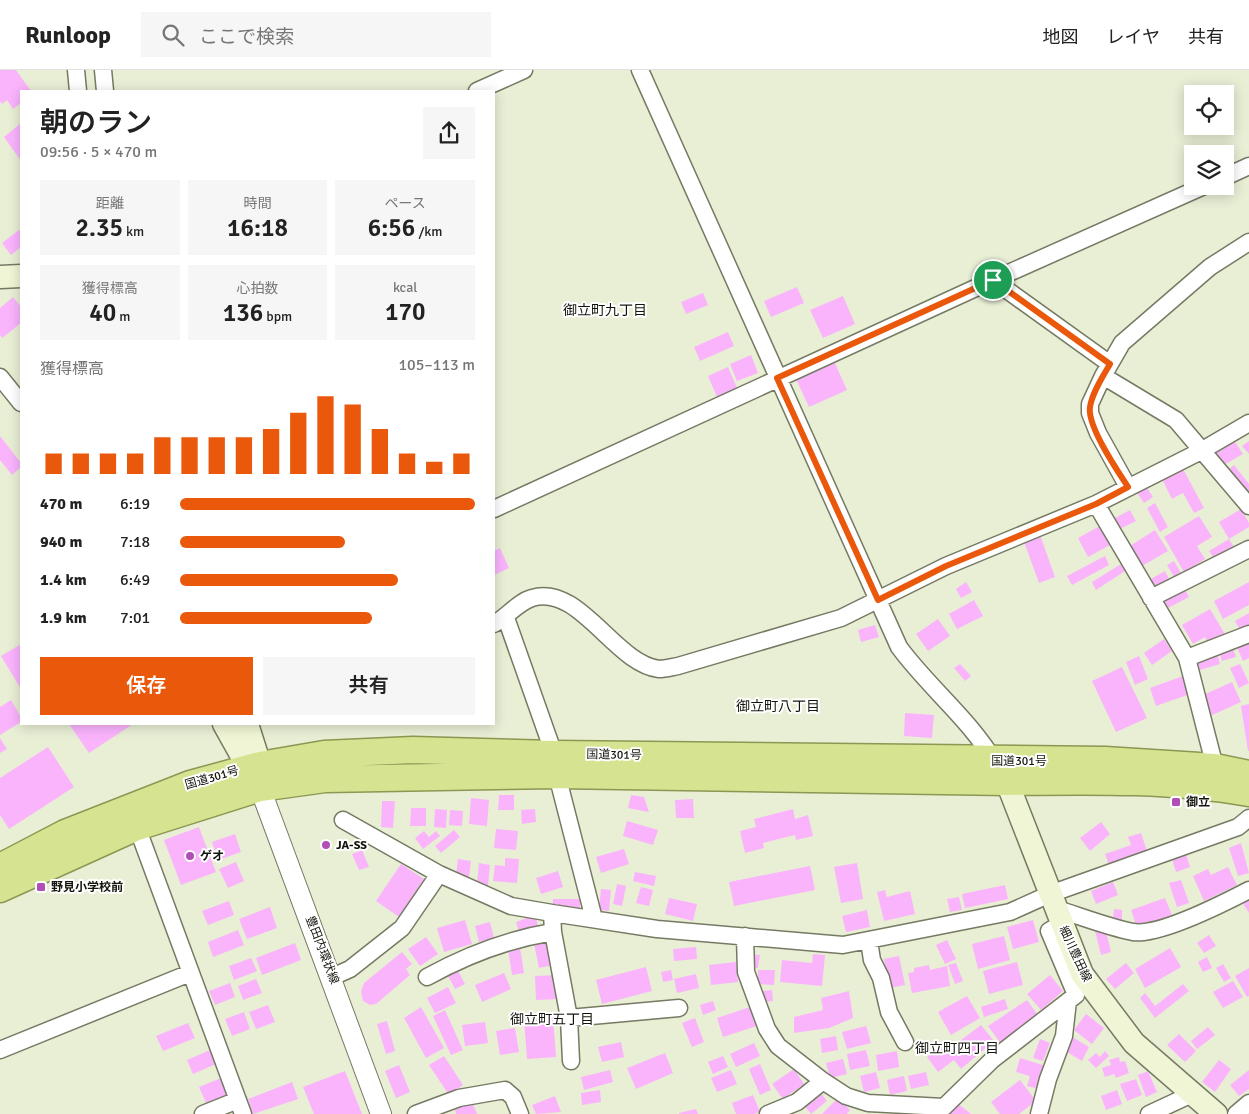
<!DOCTYPE html>
<html lang="ja">
<meta charset="utf-8">
<style>
body{margin:0;font-family:Signika,"Noto Sans JP",sans-serif;background:#f6f6f6;color:#222;height:100vh;display:flex;flex-direction:column;font-size:19px;white-space:nowrap}
*{box-sizing:border-box;margin:0}
p{font-size:16px;color:#767676}
.icon{flex:none;width:28px;height:28px;fill:none;stroke:currentColor;stroke-width:2;stroke-linecap:round;stroke-linejoin:round}
.map{position:relative;flex:1;overflow:hidden}
.sheet{position:absolute;left:20px;top:20px;width:475px;height:635px;display:flex;flex-direction:column;background:#fff;border-radius:0px;box-shadow:0 2px 12px #0003}
.sheet>*{flex:none}
.fabs{position:absolute;left:1184px;top:15px;display:grid;gap:10px}
.fabs a{display:grid;place-items:center;width:50px;height:50px;border-radius:0px;background:#fff;box-shadow:0 2px 12px #0003;font-size:25px}
.pin{position:absolute;display:grid;place-items:center;width:42px;height:42px;color:#fff;margin:-21px;border:2px solid #fff;border-radius:50%;box-shadow:0 1px 5px #0007}
.round{display:grid;place-items:center;flex:none;width:52px;height:52px;border-radius:0px;background:#f6f6f6}
.overview{display:flex;align-items:center;justify-content:space-between;height:85px;padding:0 20px}
h1{font-size:28px;font-weight:600;line-height:38px}
.figures{display:grid;grid-template-columns:repeat(3,1fr);gap:8px;height:85px;padding:5px 20px}
.figures div{display:grid;align-content:center;border-radius:0px;background:#f6f6f6;text-align:center}
.figures b{font-size:25px;font-weight:600}
.figures small{font-size:14px;font-weight:400}
.figures p{font-size:14px}
.chart{height:140px;padding:10px 20px}
.chart p{display:flex;justify-content:space-between}
.chart svg{width:100%;height:90px;margin-top:5px;stroke:#ea580c;stroke-width:6}
.cta{display:flex;gap:10px;margin-top:auto;padding:10px 20px}
.cta a{flex:1;height:58px;border-radius:0px;background:#ea580c;color:#fff;font-size:20px;font-weight:600;line-height:58px;text-align:center}
.cta a+a{background:#f6f6f6;color:#222}
ul{padding:0 20px;list-style:none;font-size:16px}
li{display:grid;grid-template-columns:80px 60px 1fr;align-items:center;height:38px}
li i{height:12px;border-radius:6px;background:#ea580c}
header{display:flex;align-items:center;gap:30px;box-sizing:border-box;height:70px;padding:0 25px;background:#fff;border-bottom:1px solid #e0e0e0}
header strong{font-size:24px}
nav{display:flex;gap:28px;margin-inline-start:auto;font-size:18px}
.search{width:350px;height:45px;background:#f6f6f6;display:flex;align-items:center;gap:12px;box-sizing:border-box;padding:0 18px;border-radius:0px;color:#767676;font-size:19px}
.map>svg:first-child{display:block}
.building{fill:#fab4fc}
.lines{fill:none;stroke-linecap:round;stroke-linejoin:round}
.minor-casing{stroke:#757a63;stroke-width:19}
.tertiary-casing{stroke:#757a63;stroke-width:22}
.secondary-casing{stroke:#757a63;stroke-width:25}
.trunk-casing{stroke:#8b9752;stroke-width:29}
.minor{stroke:#fff;stroke-width:16}
.tertiary{stroke:#fff;stroke-width:20}
.secondary{stroke:#f0f5d6;stroke-width:22}
.trunk{stroke:#d6e492;stroke-width:26}
.route-casing{stroke:#fff;stroke-width:10}
.route{stroke:#ea580c;stroke-width:6}
.poi-dot{fill:#b14fb6;stroke:#fff;stroke-width:2}
.labels{text-anchor:middle;dominant-baseline:central;stroke-width:4;stroke-linejoin:round;paint-order:stroke}
.street-label{font-size:12px;fill:#13150c;stroke:#fff}
.poi-label{font-size:12px;font-weight:bold;fill:#13150c;stroke:#fff;text-anchor:start}
.neighbourhood-label{font-size:14px;fill:#13150c;stroke:#fff}
</style>
<header>
<strong>Runloop</strong>
<div class="search"><svg class="icon" aria-label="search" viewBox="0 0 24 24"><circle cx="10" cy="10" r="6"/><path d="M15 15l6 6"/></svg>ここで検索</div>
<nav><a>地図</a><a>レイヤ</a><a>共有</a></nav>
</header>
<div class="map">
<svg width="1249" height="1044" viewBox="0 0 1249 1044">
<rect width="100%" height="100%" fill="#e9efd5"/>
<!-- building -->
<path class="building" d="M0,0H16L31,21H21V33L13,39L7,30L2,34L0,31Z
M21,53V91L4,67Z
M19,160L21,163V177L11,185L2,173Z
M797,217L804,233L771,247L764,231Z
M703,223L708,235L686,244L681,232Z
M843,226L855,254L823,268L810,240Z
M13,227L21,237V253L2,268L0,265V238Z
M728,262L734,276L700,291L694,277Z
M751,285L758,303L737,311L730,294Z
M834,291L847,320L809,337L796,309Z
M728,297L737,318L717,327L708,306Z
M0,366L21,393V397L12,405L0,390Z
M1249,371V384L1242,376Z
M1235,372L1243,384L1222,396L1215,384Z
M1234,395L1249,414V429L1227,401Z
M1182,397L1204,438L1194,443L1183,423L1172,429L1161,407Z
M1146,416L1153,427L1144,433L1137,423Z
M1155,433L1168,457L1160,462L1147,438Z
M1241,439L1249,453V457L1229,469L1219,452Z
M1130,440L1136,451L1116,461L1111,450Z
M1199,446L1212,467L1197,476L1205,489L1184,502L1164,467Z
M1100,456L1110,475L1088,487L1078,468Z
M1155,460L1168,481L1142,496L1130,476Z
M1039,462L1055,507L1039,513L1023,469Z
M1229,469L1234,477L1214,489L1209,481Z
M500,478L509,498L494,505V481Z
M1105,486L1109,495L1072,515L1067,506Z
M1174,491L1181,503L1174,507L1167,495Z
M1121,494L1125,501L1096,520L1092,512Z
M1165,501L1169,509L1153,518L1149,510Z
M966,512L972,522L961,528L956,519Z
M1249,512V535L1223,549L1214,531Z
M1183,516L1189,527L1166,539L1160,528Z
M974,530L983,546L957,559L949,544Z
M1210,539L1226,566L1209,576L1205,567L1193,574L1182,555Z
M1249,543V555L1240,560L1235,551Z
M938,549L950,566L928,581L916,564Z
M875,555L879,567L861,572L858,560Z
M1164,569L1172,581L1152,595L1144,583Z
M1249,570V588L1243,591L1236,575Z
M21,574V619L1,586Z
M1233,578L1236,587L1222,591L1219,582Z
M1217,582L1220,594L1200,600L1197,589Z
M1139,586L1148,609L1135,615L1126,592Z
M960,594L971,606L965,611L954,598Z
M1240,594L1249,613L1239,618L1230,598Z
M1122,597L1147,648L1116,662L1092,611Z
M1183,606L1190,624L1156,636L1150,618Z
M1232,612L1241,632L1210,646L1201,626Z
M11,630L21,647V652L0,665V637Z
M1249,634V681H1248L1241,636Z
M905,643L934,645L932,668L904,666Z
M69,654H133L89,683Z
M0,668L7,679L0,683Z
M48,677L74,717L9,759L0,745V708Z
M499,725H514V740H498Z
M631,725L644,727L649,742L628,738Z
M471,728L489,730L487,756L469,754Z
M693,729L694,748H676L675,730Z
M382,731H395L393,758L381,757Z
M411,738H426V756H410Z
M435,739L447,740L446,758L434,757Z
M535,739L536,752L522,754L521,740Z
M793,739L795,749L808,745L813,766L796,770L795,765L763,773L764,778L745,783L740,761L756,757L754,749Z
M450,740L463,741L462,756L449,755Z
M627,751L658,760L653,775L623,766Z
M1101,752L1110,764L1090,781L1080,768Z
M199,757L216,802L181,815L164,770Z
M496,759L518,761L516,780L494,778Z
M454,760L460,767L441,783L435,776Z
M424,761L429,767L436,761L440,766L423,779L415,768Z
M1141,763L1148,784L1110,798L1105,784L1131,775L1128,767Z
M235,764L241,782L218,790L212,772Z
M1241,773L1249,803L1238,806L1229,778Z
M624,779L629,794L601,803L596,787Z
M362,780L369,797L359,800L352,784Z
M1186,784L1190,797L1176,802L1172,789Z
M505,788L519,789L517,813L493,811L495,795L505,796Z
M458,789L471,791L469,807L456,805Z
M236,792L244,811L228,818L219,799Z
M479,793L490,795L488,816L477,814Z
M857,793L863,829L841,833L834,797Z
M401,794L424,809L399,847L376,831Z
M810,796L815,820L734,836L729,812Z
M1228,797L1237,815L1204,831L1193,806L1208,799L1211,805Z
M558,801L563,817L541,824L536,808Z
M635,802L656,806L654,816L633,811Z
M1181,810L1189,833L1177,837L1169,813Z
M1113,812L1118,825L1096,834L1091,821Z
M617,814L626,816L622,836L613,834Z
M1005,815L1008,829L965,838L962,824Z
M641,817L653,820L649,836L636,833Z
M601,819L611,820L609,841L599,840Z
M885,820L887,827L910,821L915,844L884,851L877,822Z
M1249,825V843L1241,830Z
M959,827L962,840L950,842L947,829Z
M669,828L697,834L693,851L665,844Z
M1165,828L1172,845L1137,858L1131,840Z
M553,829H580V841L553,840Z
M229,831L234,845L208,855L202,841Z
M270,837L277,858L247,869L239,849Z
M1114,839L1122,840V851L1113,850Z
M867,840L870,857L846,862L842,846Z
M535,845L539,859L520,865L516,852Z
M465,850L472,874L444,882L437,858Z
M1033,850L1039,872L1013,879L1007,857Z
M490,852L494,868L479,872L475,856Z
M1105,858L1111,882L1101,885L1095,861Z
M238,860L244,875L213,887L208,872Z
M1209,865L1216,876L1204,883L1197,873Z
M1004,866L1010,890L978,899L972,874Z
M426,867L438,884L420,896L408,879Z
M548,870L553,895L539,898L534,873Z
M947,870L956,889L945,894L936,875Z
M295,873L301,890L262,905L256,888Z
M520,877L524,903L512,905L508,879Z
M696,877L697,889L674,891L673,879Z
M1170,878L1181,897L1145,918L1135,899Z
M402,882L412,894L406,899L410,905L376,934L370,935L363,931L361,922L364,913Z
M749,884L760,885L758,898L748,897Z
M813,884L825,885L822,916L780,912L782,890L812,893Z
M899,886L905,915L890,918L884,889Z
M1207,887L1212,898L1203,902L1198,892Z
M251,888L257,901L234,910L229,896Z
M736,892L738,912L711,915L709,895Z
M1017,892L1023,915L989,924L983,901Z
M956,893L963,911L955,914L948,895Z
M1126,893L1134,903L1115,919L1106,909Z
M1223,894L1231,908L1224,912L1216,898Z
M929,895L930,900L947,896L950,916L912,923L908,903L914,902V898Z
M646,897L652,921L602,934L596,910Z
M1249,898V926L1247,927L1235,906Z
M457,899L465,914L455,919L447,904Z
M671,900L673,910L663,912L661,902Z
M758,900H775L774,915L758,914Z
M504,903L511,919L482,932L475,915Z
M696,904L699,918L677,923L674,909Z
M558,905L559,929L536,930L535,906Z
M1050,905L1063,921L1041,940L1027,924Z
M256,909L262,923L243,930L238,916Z
M1233,911L1243,927L1223,938L1213,922Z
M230,913L235,927L215,935L209,921Z
M1183,914L1189,921L1155,948L1140,928L1145,923L1155,936Z
M448,917L456,933L435,943L427,928Z
M772,920L773,931L762,932L761,921Z
M849,921L853,948L829,958L794,963V947L823,940L821,928Z
M967,926L980,948L951,965L938,942Z
M1005,929L1008,939L984,947L981,937Z
M1027,930L1040,948L1001,974L988,956Z
M713,931L716,940L703,945L700,935Z
M268,935L275,952L256,959L249,942Z
M421,937L444,978L426,988L404,948Z
M750,937L757,956L723,967L717,948Z
M445,940L463,980L451,985L433,946Z
M244,942L250,959L232,966L225,949Z
M1086,944L1104,958L1092,974L1074,960Z
M553,947L556,987L527,989L524,949Z
M695,948L704,972L692,977L682,953Z
M387,951L395,981L386,984L377,954Z
M485,952L488,973L465,976L462,955Z
M188,953L195,968L163,981L156,966Z
M981,955L994,971L961,999L954,990L938,1002L927,987L943,974L948,980Z
M866,956L871,973L847,979L842,962Z
M1208,957L1215,965L1197,979L1191,971Z
M515,958L519,982L500,985L496,961Z
M1179,964L1196,981L1185,992L1167,975Z
M836,966L838,980L822,983L820,969Z
M1071,966L1089,977L1082,991L1067,982Z
M1040,969L1050,973L1043,991L1033,988Z
M621,972L624,987L602,992L598,977Z
M754,973L760,986L736,997L730,984Z
M210,980L216,994L193,1004L187,990Z
M866,980L870,996L850,1000L847,984Z
M897,981L899,997L878,1001L876,985Z
M1105,981L1109,986L1096,998L1088,990L1096,983L1100,987Z
M665,983L673,1003L636,1019L627,998Z
M444,986L463,1015L449,1025L429,995Z
M723,986L728,997L713,1004L708,992Z
M1119,987L1120,992L1125,991L1129,1003L1116,1008L1114,1004L1105,1007L1102,998L1111,995L1109,990Z
M1020,988L1046,996L1039,1019L1027,1016L1030,1006L1016,1002Z
M843,989L847,1004L830,1008L826,993Z
M1219,990L1231,999L1215,1022L1202,1012Z
M760,994L771,1020L760,1025L749,999Z
M399,995L410,1022L396,1028L385,1001Z
M794,999L804,1014L783,1029L772,1014Z
M610,1000L613,1012L584,1020L581,1007Z
M731,1000L737,1014L717,1022L711,1008Z
M1249,1000V1019L1239,1026L1230,1015Z
M345,1001L362,1044H314L303,1017Z
M1148,1001L1157,1022L1146,1027L1138,1005Z
M876,1002L880,1018L864,1022L860,1006Z
M926,1002L929,1015L911,1019L908,1006Z
M904,1006L907,1021L890,1025L887,1010Z
M221,1008L228,1024L206,1033L199,1017Z
M1136,1009L1142,1025L1127,1031L1120,1014Z
M1020,1010L1036,1031L1019,1044H1000L991,1032Z
M292,1012L298,1029L253,1044L248,1029Z
M818,1019L827,1031L811,1044L802,1033Z
M600,1020L601,1032L582,1035L581,1023Z
M1117,1020L1122,1034L1106,1040L1101,1026Z
M753,1025L760,1042L754,1044H736L732,1033Z
M555,1026L561,1042L536,1044L532,1035Z
M838,1028L850,1040L847,1044H822Z
M472,1032L477,1044H456L455,1040Z
M956,1032L971,1044H946Z
M696,1039L698,1044H679V1043Z"/>
<g class="lines">
<defs>
<path id="minor" d="M76,0L78,21
M103,0L105,21
M640,0L899,577C929,618 970,649 996,694
M477,21L524,0
M1225,107L1249,96
M993,210L1110,294
M1103,306L1176,350L1249,436
M0,307L21,333
M1128,417L1098,363L1090,343V334L1103,306L1122,273L1210,197L1249,172
M1096,434L1187,588L1215,697
M494,439L993,210L1204,116
M1151,528L1249,479
M506,548L554,684
M494,554C507,547 518,532 532,528C579,513 615,594 659,599C665,599 672,597 678,596L841,548L946,496L1096,434L1201,381L1249,353
M1187,588L1249,564
M557,705L594,849
M343,750L439,804
M137,757L243,1044
M1054,838C1080,846 1107,857 1133,862C1159,866 1224,833 1249,820
M552,843L553,862L569,948L571,991
M745,866L746,902L767,959L778,976L823,1011L846,1026L868,1033L944,1037L992,990L1076,925L1049,861L1061,854
M869,871L872,890L881,908L889,942L905,972
M332,907L350,899L402,858L439,804L511,836L552,843L657,859L843,875L1010,842L1050,824L1238,757L1249,748
M427,907C465,886 509,869 553,862
M569,948L679,938
M0,980L190,903
M203,1044L238,1030
M416,1044L459,1028L505,1020L513,1027L520,1044
M768,1044L797,1032L823,1011
M1039,1044L1048,1009L1064,966L1068,931
M1149,1044L1192,1024
M1236,1044L1249,1033"/>
<path id="tertiary" d="M260,718L381,1044"/>
<path id="secondary" d="M0,207L21,206
M224,654L257,713
M247,654L260,695V708
M1007,712L1082,904L1134,973L1216,1044"/>
<path id="trunk" d="M0,797L65,763L190,714L260,695L324,684L413,680L554,684L1105,690L1215,697L1249,704
M0,819L137,757L260,718L325,709L557,705L1007,712C1087,711 1170,709 1249,723"/>
</defs>
<!-- minor casing -->
<use href="#minor" class="minor-casing"/>
<!-- tertiary casing -->
<use href="#tertiary" class="tertiary-casing"/>
<!-- secondary casing -->
<use href="#secondary" class="secondary-casing"/>
<!-- trunk casing -->
<use href="#trunk" class="trunk-casing"/>
<!-- minor -->
<use href="#minor" class="minor"/>
<!-- tertiary -->
<use href="#tertiary" class="tertiary"/>
<!-- secondary -->
<use href="#secondary" class="secondary"/>
<!-- trunk -->
<use href="#trunk" class="trunk"/>
</g>
<g class="lines">
<defs>
<path id="route" d="M993,210L1110,294C1103,306 1092,323 1090,337C1087,356 1117,400 1128,417L1096,434L946,496L878,530L777,308Z"/>
</defs>
<!-- route casing -->
<use href="#route" class="route-casing"/>
<!-- route -->
<use href="#route" class="route"/>
</g>
<!-- markers -->
<g class="poi-dot">
<rect x="1171" y="727" width="10" height="10" rx="2.5"/>
<circle cx="326" cy="775" r="5"/>
<circle cx="190" cy="786" r="5"/>
<rect x="36" y="812" width="10" height="10" rx="2.5"/>
</g>
<g class="labels">
<!-- street labels -->
<g class="street-label">
<text transform="translate(614 685) rotate(1)">国道301号</text>
<text x="1019" y="691">国道301号</text>
<text transform="translate(212 708) rotate(-16)">国道301号</text>
<text transform="translate(322 880) rotate(69)">豊田内環状線</text>
<text transform="translate(1075 884) rotate(65)">細川豊田線</text>
</g>
<!-- poi labels -->
<g class="poi-label">
<text x="1186" y="732">御立</text>
<text x="336" y="775">JA-SS</text>
<text x="200" y="786">ゲオ</text>
<text x="51" y="817">野見小学校前</text>
</g>
<!-- neighbourhood labels -->
<g class="neighbourhood-label">
<text x="605" y="240">御立町九丁目</text>
<text x="778" y="636">御立町八丁目</text>
<text x="552" y="949">御立町五丁目</text>
<text x="957" y="978">御立町四丁目</text>
</g>
</g>
</svg>
<div class="fabs">
<a><svg class="icon" aria-label="locate" viewBox="0 0 24 24"><circle cx="12" cy="12" r="6"/><path d="M12 2v4M12 18v4M2 12h4M18 12h4"/></svg></a>
<a><svg class="icon" aria-label="layers" viewBox="0 0 24 24"><path d="M12 4l9 5-9 5-9-5zM3 14l9 5 9-5"/></svg></a>
</div>
<div class="pin" style="left:993px;top:210px;background:#1e9e55"><svg class="icon" aria-label="arrive" viewBox="0 0 24 24"><path d="M6 21V4h12l-3 4 3 4H6"/></svg></div>
<section class="sheet">
<div class="overview"><div><h1>朝のラン</h1><p>09:56 · 5 × 470 m</p></div><a class="round"><svg class="icon" aria-label="share" viewBox="0 0 24 24"><path d="M12 15V3M7 8l5-5 5 5M5 13v7h14v-7"/></svg></a></div>
<div class="figures">
<div><p>距離</p><b>2.35<small> km</small></b></div>
<div><p>時間</p><b>16:18</b></div>
<div><p>ペース</p><b>6:56<small> /km</small></b></div>
</div>
<div class="figures">
<div><p>獲得標高</p><b>40<small> m</small></b></div>
<div><p>心拍数</p><b>136<small> bpm</small></b></div>
<div><p>kcal</p><b>170</b></div>
</div>
<div class="chart"><p><span>獲得標高</span>105–113 m</p>
<svg viewBox="0 0 160 44" preserveAspectRatio="none"><path d="M5 44V34M15 44V34M25 44V34M35 44V34M45 44V26M55 44V26M65 44V26M75 44V26M85 44V22M95 44V14M105 44V6M115 44V10M125 44V22M135 44V34M145 44V38M155 44V34"/></svg>
</div>
<ul>
<li><b>470 m</b>6:19<i style="width:100%"></i></li>
<li><b>940 m</b>7:18<i style="width:56%"></i></li>
<li><b>1.4 km</b>6:49<i style="width:74%"></i></li>
<li><b>1.9 km</b>7:01<i style="width:65%"></i></li>
</ul>
<div class="cta"><a>保存</a><a>共有</a></div>
</section>
</div>
